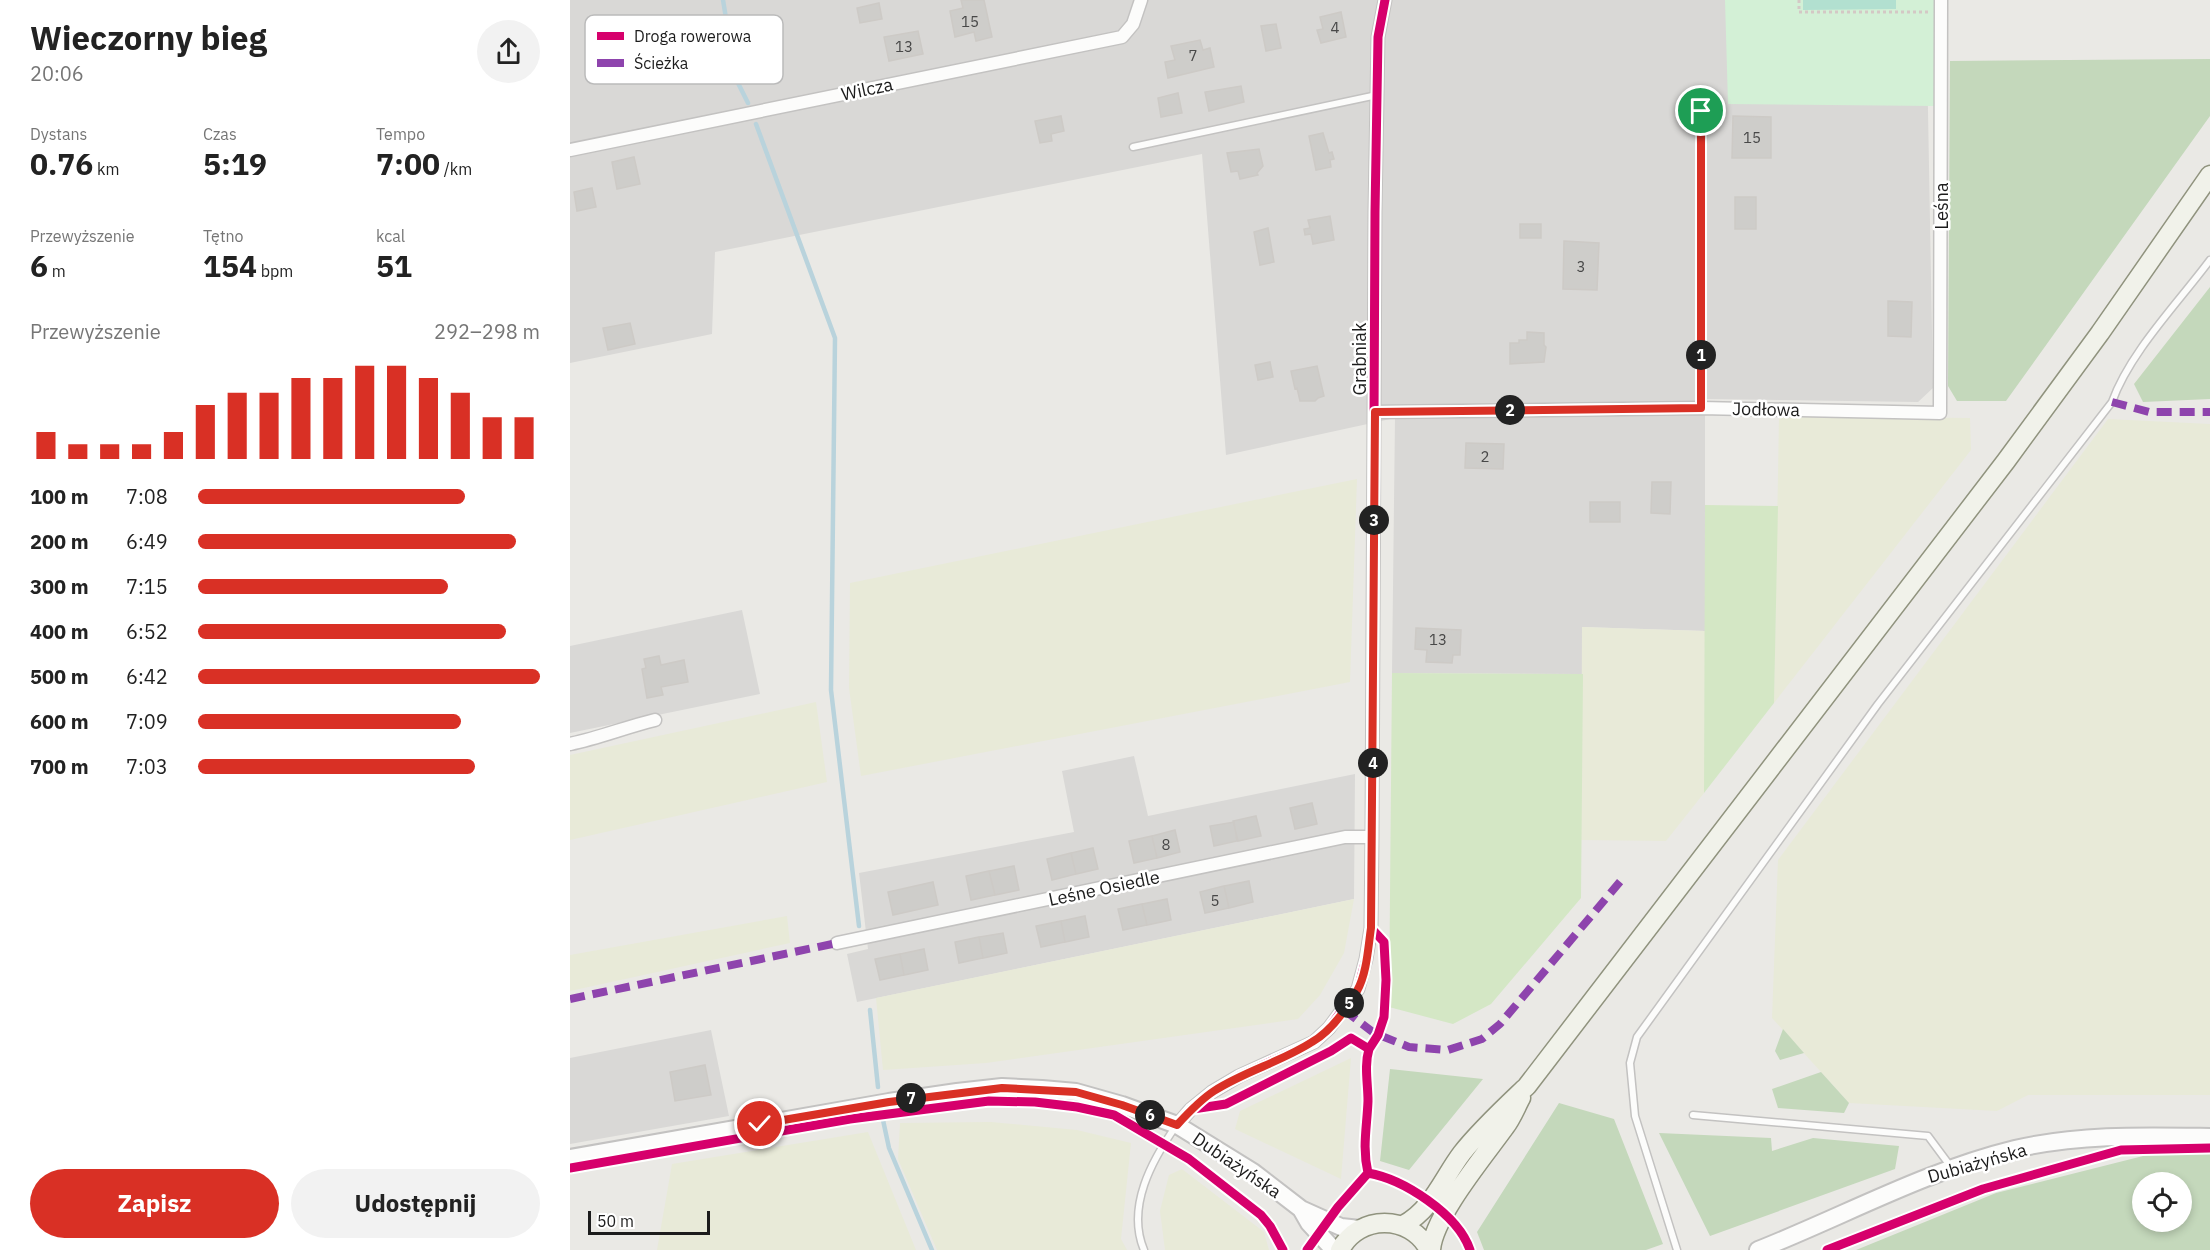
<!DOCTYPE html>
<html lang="pl">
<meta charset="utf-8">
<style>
body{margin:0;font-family:"IBM Plex Sans",sans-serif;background:#f2f2f2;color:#222;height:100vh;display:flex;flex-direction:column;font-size:22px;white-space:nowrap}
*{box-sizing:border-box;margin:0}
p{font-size:20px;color:#767676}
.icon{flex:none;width:33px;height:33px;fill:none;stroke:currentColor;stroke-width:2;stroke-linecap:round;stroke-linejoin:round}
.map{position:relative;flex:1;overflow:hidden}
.sheet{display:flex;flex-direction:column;background:#fff;width:570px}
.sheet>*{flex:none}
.fabs{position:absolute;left:1562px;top:1172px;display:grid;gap:12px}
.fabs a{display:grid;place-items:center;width:60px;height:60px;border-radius:50%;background:#fff;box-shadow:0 3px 9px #0003;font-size:30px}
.scale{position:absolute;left:18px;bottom:15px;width:122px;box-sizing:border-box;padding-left:6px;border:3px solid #1c1c1c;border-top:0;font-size:16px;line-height:21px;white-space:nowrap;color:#1c1c1c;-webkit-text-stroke:4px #fff;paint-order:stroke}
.pin{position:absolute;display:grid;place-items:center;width:51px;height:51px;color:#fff;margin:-26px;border:3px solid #fff;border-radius:50%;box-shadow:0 2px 6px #0007}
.km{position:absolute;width:30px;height:30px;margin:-15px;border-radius:50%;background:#222;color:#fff;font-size:16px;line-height:30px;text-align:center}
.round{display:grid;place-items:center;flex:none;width:63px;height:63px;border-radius:32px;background:#f2f2f2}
.summary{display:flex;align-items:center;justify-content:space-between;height:102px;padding:0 30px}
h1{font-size:33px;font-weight:700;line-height:45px}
.stats{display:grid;grid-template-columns:repeat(3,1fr);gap:9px;height:102px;padding:6px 30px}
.stats div{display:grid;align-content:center}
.stats b{font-size:30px;font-weight:700}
.stats small{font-size:16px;font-weight:400}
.stats p{font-size:16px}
.chart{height:168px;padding:12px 30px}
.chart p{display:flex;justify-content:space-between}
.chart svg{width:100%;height:108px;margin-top:6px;stroke:#d93025;stroke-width:6}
.cta{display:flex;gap:12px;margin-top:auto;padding:12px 30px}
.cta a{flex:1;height:69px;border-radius:36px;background:#d93025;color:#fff;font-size:24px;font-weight:700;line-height:69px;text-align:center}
.cta a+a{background:#f2f2f2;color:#222}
ul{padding:0 30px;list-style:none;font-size:20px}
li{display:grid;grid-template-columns:96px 72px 1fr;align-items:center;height:45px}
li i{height:15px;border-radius:8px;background:#d93025}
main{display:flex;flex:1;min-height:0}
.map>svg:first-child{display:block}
.residential{fill:#d9d8d6}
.farmland{fill:#e8ead8}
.grass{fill:#d4e7c5}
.forest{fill:#c4d8bb;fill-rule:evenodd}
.park{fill:#d3f0d6}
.pitch{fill:#b2e0d0}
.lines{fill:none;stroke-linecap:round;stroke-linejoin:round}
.stream{stroke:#b9d3dc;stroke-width:4.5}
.building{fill:#cecdca;stroke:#cdcac6;stroke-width:1.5}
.service-casing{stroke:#c3c2c1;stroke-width:9}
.minor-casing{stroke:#c3c2c1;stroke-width:15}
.tertiary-casing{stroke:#c3c2c1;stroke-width:20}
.secondary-casing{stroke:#90937e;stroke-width:21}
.path{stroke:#d4c8c5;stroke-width:3;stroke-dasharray:3 3;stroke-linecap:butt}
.service{stroke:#fcfcfb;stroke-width:6}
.minor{stroke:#fcfcfb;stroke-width:12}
.tertiary{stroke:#fcfcfb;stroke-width:16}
.secondary{stroke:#f1f2ea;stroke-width:18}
.quiet{stroke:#8e44ad;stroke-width:8;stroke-dasharray:15 8;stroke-linecap:butt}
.cycleway-casing{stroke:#fff;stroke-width:13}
.cycleway{stroke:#d6006c;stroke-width:9}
.route-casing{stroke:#fff;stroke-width:12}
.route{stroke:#d93025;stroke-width:8}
.labels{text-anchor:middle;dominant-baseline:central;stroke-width:5;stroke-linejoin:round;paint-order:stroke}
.number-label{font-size:15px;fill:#484848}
.street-label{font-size:18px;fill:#1c1c1c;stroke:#fff}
.key{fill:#fff;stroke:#bbb;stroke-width:1.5}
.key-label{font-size:16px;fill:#1c1c1c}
</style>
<main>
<section class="sheet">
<div class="summary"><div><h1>Wieczorny bieg</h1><p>20:06</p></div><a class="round"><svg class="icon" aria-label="share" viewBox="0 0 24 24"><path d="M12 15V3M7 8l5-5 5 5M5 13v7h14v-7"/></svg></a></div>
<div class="stats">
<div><p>Dystans</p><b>0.76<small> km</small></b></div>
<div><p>Czas</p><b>5:19</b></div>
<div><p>Tempo</p><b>7:00<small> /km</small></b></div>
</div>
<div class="stats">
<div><p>Przewyższenie</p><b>6<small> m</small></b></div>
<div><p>Tętno</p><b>154<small> bpm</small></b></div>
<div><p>kcal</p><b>51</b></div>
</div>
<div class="chart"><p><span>Przewyższenie</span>292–298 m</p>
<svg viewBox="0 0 160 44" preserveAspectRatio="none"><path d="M5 44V33M15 44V38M25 44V38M35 44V38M45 44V33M55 44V22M65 44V17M75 44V17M85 44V11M95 44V11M105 44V6M115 44V6M125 44V11M135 44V17M145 44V27M155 44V27"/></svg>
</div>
<ul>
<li><b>100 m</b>7:08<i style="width:78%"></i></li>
<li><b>200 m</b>6:49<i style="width:93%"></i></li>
<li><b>300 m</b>7:15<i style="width:73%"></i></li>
<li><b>400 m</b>6:52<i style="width:90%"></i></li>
<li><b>500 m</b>6:42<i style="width:100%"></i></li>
<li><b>600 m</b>7:09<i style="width:77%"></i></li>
<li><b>700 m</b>7:03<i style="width:81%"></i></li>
</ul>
<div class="cta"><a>Zapisz</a><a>Udostępnij</a></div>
</section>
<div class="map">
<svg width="1640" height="1250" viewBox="0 0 1640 1250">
<rect width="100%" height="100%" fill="#eae9e5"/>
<!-- residential -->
<path class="residential" d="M0,0H1356L1363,388L1348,402L1135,399V631L1012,627L1013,674L822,673L825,418L656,455L632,154L145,252L142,334L0,363Z
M172,610L190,694L0,733V646Z
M564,756L578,816L785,774L784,899L287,1002L277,954L298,949L289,873L504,832L492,771Z
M141,1030L159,1116L0,1144V1058Z"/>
<!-- farmland -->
<path class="farmland" d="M1209,416L1400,418L1401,450L1204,703Z
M1538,419L1640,424V1095H1458L1427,1111L1279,1103L1202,1018L1208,860Z
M787,479L780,682L291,776L279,688L280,583Z
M1012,627L1135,631L1134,793L1096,841L1011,840Z
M246,702L257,782L0,840V755Z
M784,899L774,953L750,995L728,1019L416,1063L313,1070L306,998Z
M217,916L220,943L0,991V955Z
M781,1058L771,1179L665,1129L670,1111Z
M421,1122L507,1130L561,1143L551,1239L557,1250H367L328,1159L330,1123Z
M298,1132L346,1250H87L102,1164Z
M612,1169L694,1232L699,1250H595L590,1211L599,1175Z"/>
<!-- grass -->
<path class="grass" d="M1135,505L1208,506L1204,703L1134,793Z
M822,673L1013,674L1011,898L921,1004L883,1024L819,1007Z"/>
<!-- forest -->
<path class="forest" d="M1640,59V116L1436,401H1387L1378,386L1380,61Z
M1640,287V399L1573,402L1564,384Z
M1213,1029L1234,1053L1210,1060L1205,1051Z
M820,1069L913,1079L839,1170L810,1161Z
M1251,1072L1279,1103L1274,1113L1208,1108L1202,1089Z
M989,1103L1044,1119L1093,1244L1076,1250H914L907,1232Z
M1089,1133L1201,1138L1202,1151L1243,1138L1329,1146L1325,1169L1140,1236Z
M1640,1152V1250H1286L1426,1193L1581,1154ZM1572,1182H1611V1221H1572Z"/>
<!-- park -->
<path class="park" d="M1155,0H1364V106L1158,104Z"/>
<!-- pitch -->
<path class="pitch" d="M1233,0H1326V9L1233,10Z"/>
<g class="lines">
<!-- stream -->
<path class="stream" d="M153,0L166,79L178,103
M186,124L265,338L261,690L289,926
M300,1010L308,1087
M313,1120L319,1148L362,1250"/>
</g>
<!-- building -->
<path class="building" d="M391,0H414L422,37L406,41L404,32L385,37L380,11L393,8Z
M309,3L312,19L290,23L287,8Z
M771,12L776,37L751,43L747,30L753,29L750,17Z
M706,24L711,48L696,51L691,26Z
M348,31L353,54L319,61L314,37Z
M630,40L633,50L640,48L644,67L598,78L595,62L605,60L601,46Z
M671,86L674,102L639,111L635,92Z
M608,93L612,113L591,117L588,98Z
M491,116L494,131L481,134L482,141L470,143L465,121Z
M1163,116L1201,117V158H1162Z
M753,133L759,153L762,152L764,159L760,160L761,167L746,170L739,136Z
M689,149L693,166L687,173L688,175L670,179L668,171L661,172L657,153Z
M64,157L70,184L47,189L42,162Z
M22,188L26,207L7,211L4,192Z
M1165,197H1186V229H1165Z
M760,216L764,240L743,244L741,234L735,235L734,229L740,228L738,220Z
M950,224H971V238H950Z
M698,228L704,262L690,265L684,232Z
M994,241L1029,243L1027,290L993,289Z
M1318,301L1342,302L1341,337L1318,336Z
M60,323L65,344L38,350L33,328Z
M957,332L974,333V345L976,347L974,362L940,364V343H949V340H957Z
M700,362L703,377L688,380L685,365Z
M747,366L754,396L748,398L745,401H730L727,388L725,389L721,371Z
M896,443L934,444L933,469L895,468Z
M1082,482H1101L1100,514L1081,513Z
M1020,502H1050V522H1020Z
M846,628L891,630L890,655H883L882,663L856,662L857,650L845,649Z
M89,656L91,665L114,660L118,682L91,687L93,695L77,698L72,669L76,668L74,659Z
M742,803L747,824L725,829L720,808Z
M686,816L691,836L668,841L663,821Z
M664,822L667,841L644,846L640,826Z
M605,830L610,852L587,858L582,836Z
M582,836L587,858L564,863L559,841Z
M523,848L528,869L506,874L501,853Z
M501,853L506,874L482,880L477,859Z
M444,866L449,890L425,895L419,871Z
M419,871L425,895L401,900L396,876Z
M679,881L683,902L659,908L654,886Z
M363,882L368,905L323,915L318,892Z
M654,886L659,908L635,913L630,892Z
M597,899L601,920L577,925L572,904Z
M572,904L577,925L553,930L548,909Z
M515,916L519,937L495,942L491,921Z
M491,921L495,942L471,947L466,926Z
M433,933L437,953L413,958L409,937Z
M409,937L413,958L389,963L385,942Z
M354,949L358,970L334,975L330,954Z
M330,954L334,975L310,980L305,959Z
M135,1065L141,1095L105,1101L100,1072Z"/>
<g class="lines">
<defs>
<path id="service" d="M563,147L807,95
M1131,408V111
M1123,1115L1358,1136L1381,1167
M574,1250C556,1207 582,1160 606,1126
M1107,1250L1065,1116L1060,1063L1067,1037L1308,704L1542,402C1560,352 1608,303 1640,260"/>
<path id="minor" d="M0,150L552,37L563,24L571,0
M805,412L1131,408L1370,413L1371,0
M0,744C29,738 56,727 85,720
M267,943L775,837H802
M607,1125L621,1109L642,1092L669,1076L744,1042L759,1028L788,989L796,959L801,928L802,837L805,212L808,37L815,0"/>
<path id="tertiary" d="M0,1158L319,1102L387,1092L432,1087L472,1089L506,1092L552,1105L607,1125L683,1172L731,1209L771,1227L790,1229
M731,1209L739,1223L764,1250
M1188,1250C1274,1216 1355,1171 1445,1149C1509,1134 1575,1136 1640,1137"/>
<path id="secondary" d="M833,1225C862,1210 873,1178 892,1153C911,1129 935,1107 957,1086L1436,461L1530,333L1640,175
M770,1250C789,1214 840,1214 859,1250
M861,1250C863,1217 915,1155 935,1127C942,1118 946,1107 951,1098"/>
</defs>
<!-- service casing -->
<use href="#service" class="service-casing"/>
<!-- minor casing -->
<use href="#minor" class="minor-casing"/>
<!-- tertiary casing -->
<use href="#tertiary" class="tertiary-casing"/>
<!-- secondary casing -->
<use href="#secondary" class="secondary-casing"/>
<!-- path -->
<path class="path" d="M1229,0V12H1359"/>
<!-- service -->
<use href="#service" class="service"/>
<!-- minor -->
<use href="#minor" class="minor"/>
<!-- tertiary -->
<use href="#tertiary" class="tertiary"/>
<!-- secondary -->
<use href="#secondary" class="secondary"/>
<!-- quiet -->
<path class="quiet" d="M1542,402L1579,412H1640
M0,999L267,943
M774,1010L804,1033L839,1047L878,1050L912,1039L930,1024L1054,877"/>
<defs>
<path id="cycleway" d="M799,1049L808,1035L814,1017L816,980L814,942L801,928
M623,1109L656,1104L761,1051L781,1038L799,1049C794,1066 798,1083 798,1101C797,1127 792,1147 798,1173L768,1207L737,1250
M607,1125L621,1109L642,1092L669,1076L744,1042L759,1028L788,989L796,959L801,928L802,837L805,212L808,37L815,0
M0,1168L280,1119L419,1101L465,1102L507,1107L544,1115L619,1159L691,1215L700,1226L713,1250
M798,1173C833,1179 888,1214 900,1250
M1257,1250L1413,1189L1551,1150L1640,1148"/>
</defs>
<!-- cycleway casing -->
<use href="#cycleway" class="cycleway-casing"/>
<!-- cycleway -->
<use href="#cycleway" class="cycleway"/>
</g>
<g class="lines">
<defs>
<path id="route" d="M190,1124L319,1102L432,1088L506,1092L552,1105L607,1125C618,1113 630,1100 644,1091C675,1071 711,1062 742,1042C760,1032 777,1008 787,991C797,973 798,948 801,928L805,412L1131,408V111"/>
</defs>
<!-- route casing -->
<use href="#route" class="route-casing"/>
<!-- route -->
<use href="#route" class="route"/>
</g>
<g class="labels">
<!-- number labels -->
<g class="number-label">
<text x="400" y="21">15</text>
<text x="765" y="27">4</text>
<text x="334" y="46">13</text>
<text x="623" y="55">7</text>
<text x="1182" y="137">15</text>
<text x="1011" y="266">3</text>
<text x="915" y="456">2</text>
<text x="868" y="639">13</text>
<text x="596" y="844">8</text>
<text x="645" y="900">5</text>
</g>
<!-- street labels -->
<g class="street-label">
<text transform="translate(297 89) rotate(-12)">Wilcza</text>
<text transform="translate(1371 206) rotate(-90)">Leśna</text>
<text transform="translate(789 359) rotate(-90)">Grabniak</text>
<text transform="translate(1196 409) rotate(1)">Jodłowa</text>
<text transform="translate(534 888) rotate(-12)">Leśne Osiedle</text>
<text transform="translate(1407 1163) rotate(-16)">Dubiażyńska</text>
<text transform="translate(667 1165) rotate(34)">Dubiażyńska</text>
</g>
</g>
<!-- legend -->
<rect x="15" y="15" width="198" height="69" rx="9" class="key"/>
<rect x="27" y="32" width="27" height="8" fill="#d6006c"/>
<rect x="27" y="59" width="27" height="8" fill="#8e44ad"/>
<g class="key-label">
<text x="64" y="42">Droga rowerowa</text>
<text x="64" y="69">Ścieżka</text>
</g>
</svg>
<div class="fabs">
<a><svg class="icon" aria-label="locate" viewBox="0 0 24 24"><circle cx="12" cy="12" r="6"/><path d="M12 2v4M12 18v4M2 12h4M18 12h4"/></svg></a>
</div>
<div class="scale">50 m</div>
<div class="pin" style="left:1131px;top:111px;background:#1e9e55"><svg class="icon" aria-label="arrive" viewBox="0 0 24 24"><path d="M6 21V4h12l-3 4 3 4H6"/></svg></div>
<div class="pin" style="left:190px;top:1124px;background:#d93025"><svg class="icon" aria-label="check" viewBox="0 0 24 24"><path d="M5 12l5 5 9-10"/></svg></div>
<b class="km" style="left:1131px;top:355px">1</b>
<b class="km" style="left:940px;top:410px">2</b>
<b class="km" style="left:804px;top:520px">3</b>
<b class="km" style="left:803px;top:763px">4</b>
<b class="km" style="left:779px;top:1003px">5</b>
<b class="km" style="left:580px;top:1115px">6</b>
<b class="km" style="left:341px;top:1098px">7</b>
</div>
</main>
